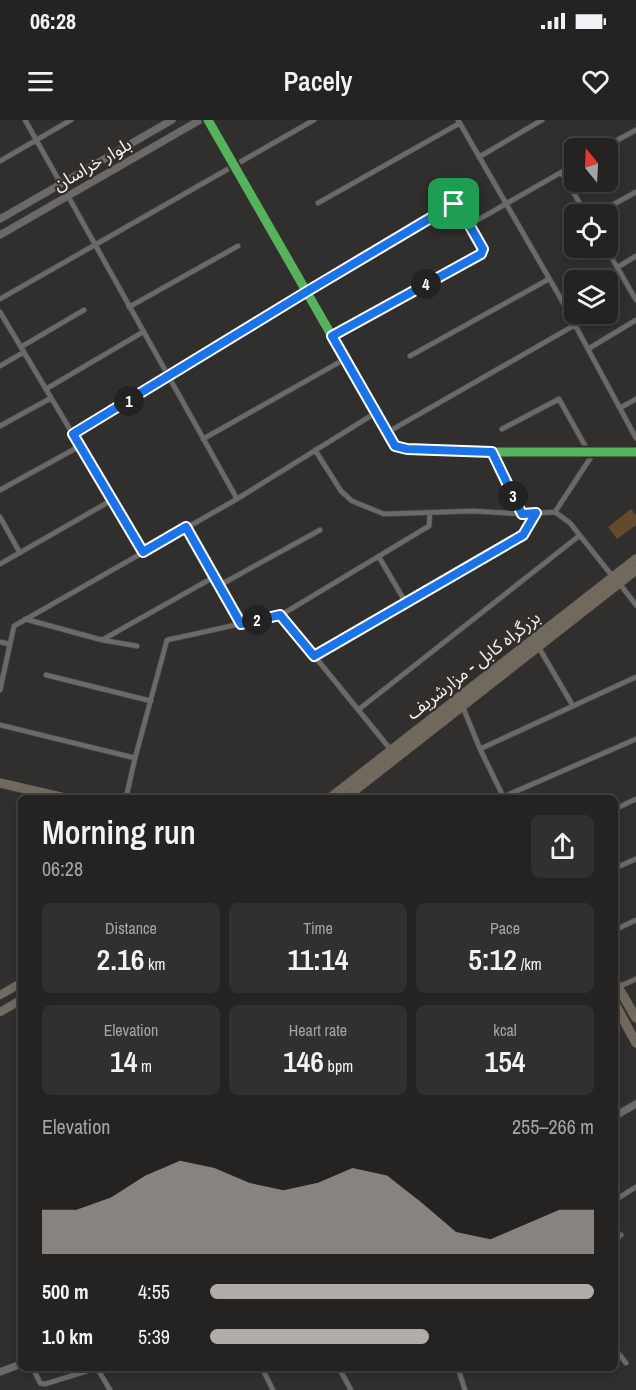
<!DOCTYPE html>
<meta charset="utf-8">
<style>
body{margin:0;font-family:"Archivo Narrow","Noto Sans Arabic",sans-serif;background:#312f2f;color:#f1f3f6;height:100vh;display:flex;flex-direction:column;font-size:22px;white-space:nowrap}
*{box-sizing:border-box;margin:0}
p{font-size:20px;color:#a3a4a5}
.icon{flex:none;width:33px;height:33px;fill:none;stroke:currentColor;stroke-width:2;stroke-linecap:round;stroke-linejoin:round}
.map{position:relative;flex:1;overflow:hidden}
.drawer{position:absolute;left:18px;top:675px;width:600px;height:576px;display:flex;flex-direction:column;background:#252322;border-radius:9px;box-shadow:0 3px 9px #0003,0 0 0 2px #424040}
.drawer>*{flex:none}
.needle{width:39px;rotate:342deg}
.buttons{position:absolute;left:564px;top:18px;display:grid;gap:12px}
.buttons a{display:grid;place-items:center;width:54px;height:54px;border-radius:9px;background:#252322;box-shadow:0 3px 9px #0003,0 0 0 2px #424040;font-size:30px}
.pin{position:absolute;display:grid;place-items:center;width:51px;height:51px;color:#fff;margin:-26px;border-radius:12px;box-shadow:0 3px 9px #0006}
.km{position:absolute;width:30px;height:30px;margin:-15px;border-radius:50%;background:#222;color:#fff;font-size:16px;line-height:30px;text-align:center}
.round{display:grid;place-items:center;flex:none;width:63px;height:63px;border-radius:9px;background:#312f2f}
.head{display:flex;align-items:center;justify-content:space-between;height:102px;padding:0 24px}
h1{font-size:33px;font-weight:600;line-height:45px}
.stats{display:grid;grid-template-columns:repeat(3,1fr);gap:9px;height:102px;padding:6px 24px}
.stats div{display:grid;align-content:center;border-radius:9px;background:#312f2f;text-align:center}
.stats b{font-size:30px;font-weight:600}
.stats small{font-size:16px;font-weight:400}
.stats p{font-size:16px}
.chart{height:168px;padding:12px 24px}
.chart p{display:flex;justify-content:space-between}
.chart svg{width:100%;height:108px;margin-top:6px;fill:#afacaa;opacity:.7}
ul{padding:0 24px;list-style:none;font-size:20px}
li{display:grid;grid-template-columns:96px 72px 1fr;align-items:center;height:45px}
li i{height:15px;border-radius:8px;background:#afacaa}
.status{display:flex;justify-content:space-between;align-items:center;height:42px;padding:0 30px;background:#252322;direction:ltr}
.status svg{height:16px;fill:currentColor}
header{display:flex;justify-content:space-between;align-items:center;height:78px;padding:0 24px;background:#252322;font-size:27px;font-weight:600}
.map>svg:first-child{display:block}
.green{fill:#64492c}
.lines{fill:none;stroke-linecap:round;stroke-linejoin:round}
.street-casing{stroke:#4d4b49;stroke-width:6}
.secondary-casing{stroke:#4d4b49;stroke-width:8}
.primary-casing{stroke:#4d4b49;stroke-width:9}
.highway-casing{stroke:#4d4b49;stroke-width:10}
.street{stroke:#6c6a69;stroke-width:4.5}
.secondary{stroke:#6c6a69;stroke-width:7}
.primary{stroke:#706a63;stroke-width:8}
.highway{stroke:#72695e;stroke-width:9}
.cycleway-casing{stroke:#322f2c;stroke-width:13}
.cycleway{stroke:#56b35d;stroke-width:9}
.route-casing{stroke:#fff;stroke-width:12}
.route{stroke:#1a73e8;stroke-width:8}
.labels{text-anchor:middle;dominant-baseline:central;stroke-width:4.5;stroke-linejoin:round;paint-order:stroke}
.street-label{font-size:18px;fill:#f3f0ee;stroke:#322f2c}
</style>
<div class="status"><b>06:28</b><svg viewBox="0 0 49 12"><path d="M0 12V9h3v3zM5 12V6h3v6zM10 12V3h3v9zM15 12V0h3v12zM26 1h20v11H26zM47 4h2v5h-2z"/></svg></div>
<header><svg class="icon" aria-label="menu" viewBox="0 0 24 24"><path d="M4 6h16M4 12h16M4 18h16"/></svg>Pacely<svg class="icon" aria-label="heart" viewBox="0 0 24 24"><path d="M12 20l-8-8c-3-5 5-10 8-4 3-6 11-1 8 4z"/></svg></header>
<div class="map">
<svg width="636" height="1270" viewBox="0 0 636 1270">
<rect width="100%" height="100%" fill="#312f2d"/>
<!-- green -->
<path class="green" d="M631,389L636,395V405L617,419L608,407Z"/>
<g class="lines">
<defs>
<path id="street" d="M25,0L61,64
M208,0L395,326L407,329L492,332H636
M458,0L561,179L636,318
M603,28L636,10
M479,37L542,0
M0,41L71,0
M562,53L586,94
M68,76L237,379
M318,83L460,3
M596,94L636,72
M469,105L574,45
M606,128L636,180
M618,147L636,136
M0,179L314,0
M129,187L238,126
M0,192L143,432
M21,227L84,190
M588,229L636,200
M410,236L549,159
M0,246L24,232
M46,269L143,212
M620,288L636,279
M0,306L51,278
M502,309L559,279L588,331
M388,312L575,205
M73,314L306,172L454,84L458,85L483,129L481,134L332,216
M203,319L345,239
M315,330L341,371L352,381L384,394L473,391L522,394L555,392L570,403L613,457
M492,332L522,394
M0,370L80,326
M555,392L595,331
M0,397L20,433
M186,407L241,504
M379,437L406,483
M0,444L112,380
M619,463L636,485
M220,465L320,410
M281,495L391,630
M25,499L102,520L137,526
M102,520L214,457
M0,522L9,524
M538,526L573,586
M314,536L523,415L536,393
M46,555L151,581
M0,570L14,506L237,379L377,292
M462,585L480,629L504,678
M358,590L579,416
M0,605L135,638
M480,629L636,557
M503,677L636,619
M126,678L135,638L167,520L281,495L429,406L430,393
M615,689L636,679
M615,748L636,739
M615,810L636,800
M618,867L636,859
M615,1080L636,1067
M615,1120L621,1115
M615,1229L626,1243
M33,1248L40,1263L45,1264L97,1248L110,1270
M262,1248L273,1270
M339,1248L351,1270
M458,1248L465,1270"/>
<path id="secondary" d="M0,99L172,0
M0,115L200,0
M615,996L636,984
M0,1252L21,1244"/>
<path id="primary" d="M0,875L21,863
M0,892L21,880"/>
<path id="highway" d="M0,663L65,678
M330,678L636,439
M345,678L636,450
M615,862L636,898
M615,884L636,923"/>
</defs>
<!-- street casing -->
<use href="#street" class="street-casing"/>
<!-- secondary casing -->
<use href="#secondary" class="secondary-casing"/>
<!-- primary casing -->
<use href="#primary" class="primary-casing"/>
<!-- highway casing -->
<use href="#highway" class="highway-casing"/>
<!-- street -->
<use href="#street" class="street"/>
<!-- secondary -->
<use href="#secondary" class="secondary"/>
<!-- primary -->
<use href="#primary" class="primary"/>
<!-- highway -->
<use href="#highway" class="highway"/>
<defs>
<path id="cycleway" d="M208,0L395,326L407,329L492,332H636
M73,314L306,172L454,84L458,85L483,129L481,134L332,216"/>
</defs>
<!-- cycleway casing -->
<use href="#cycleway" class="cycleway-casing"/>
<!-- cycleway -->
<use href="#cycleway" class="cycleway"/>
</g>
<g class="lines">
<defs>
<path id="route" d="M454,84L458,85L483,129L481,134L332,216L395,326L407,329L492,332L522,394L536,393L523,415L314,536L280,495L241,504L186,407L143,432L73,314L306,172Z"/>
</defs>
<!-- route casing -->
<use href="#route" class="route-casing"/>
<!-- route -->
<use href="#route" class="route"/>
</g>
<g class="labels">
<!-- street labels -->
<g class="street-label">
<text transform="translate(92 44) rotate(-30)">بلوار خراسان</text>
<text transform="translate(473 545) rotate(-38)">بزرگراه کابل - مزارشریف</text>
</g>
</g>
</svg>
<div class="buttons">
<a><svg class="needle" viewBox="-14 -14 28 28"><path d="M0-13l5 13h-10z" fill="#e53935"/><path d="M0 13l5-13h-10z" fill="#a3a4a5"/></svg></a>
<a><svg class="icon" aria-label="locate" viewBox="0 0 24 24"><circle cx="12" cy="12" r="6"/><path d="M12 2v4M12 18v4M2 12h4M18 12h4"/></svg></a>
<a><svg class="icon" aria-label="layers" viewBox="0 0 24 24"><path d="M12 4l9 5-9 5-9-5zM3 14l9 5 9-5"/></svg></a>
</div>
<div class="pin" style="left:454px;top:84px;background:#1e9e55"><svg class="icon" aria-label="arrive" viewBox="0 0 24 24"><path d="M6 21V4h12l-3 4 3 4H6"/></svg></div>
<b class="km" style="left:129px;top:281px">1</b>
<b class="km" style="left:257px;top:500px">2</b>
<b class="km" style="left:513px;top:376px">3</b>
<b class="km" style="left:426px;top:164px">4</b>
<section class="drawer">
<div class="head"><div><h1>Morning run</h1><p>06:28</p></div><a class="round"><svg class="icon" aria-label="share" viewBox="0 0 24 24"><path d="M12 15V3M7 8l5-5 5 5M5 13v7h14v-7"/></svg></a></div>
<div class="stats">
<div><p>Distance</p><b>2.16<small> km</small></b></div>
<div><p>Time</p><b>11:14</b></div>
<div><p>Pace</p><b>5:12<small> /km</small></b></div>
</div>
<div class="stats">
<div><p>Elevation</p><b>14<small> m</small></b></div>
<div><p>Heart rate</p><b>146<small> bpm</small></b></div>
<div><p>kcal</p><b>154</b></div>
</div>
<div class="chart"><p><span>Elevation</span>255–266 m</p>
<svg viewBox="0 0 160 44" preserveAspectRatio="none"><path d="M0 44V26L10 26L20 21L30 12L40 6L50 9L60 15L70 18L80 15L90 9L100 12L110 23L120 35L130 38L140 32L150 26L160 26V44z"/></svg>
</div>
<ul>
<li><b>500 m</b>4:55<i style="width:100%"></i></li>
<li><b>1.0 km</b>5:39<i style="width:57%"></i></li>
</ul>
</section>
</div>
